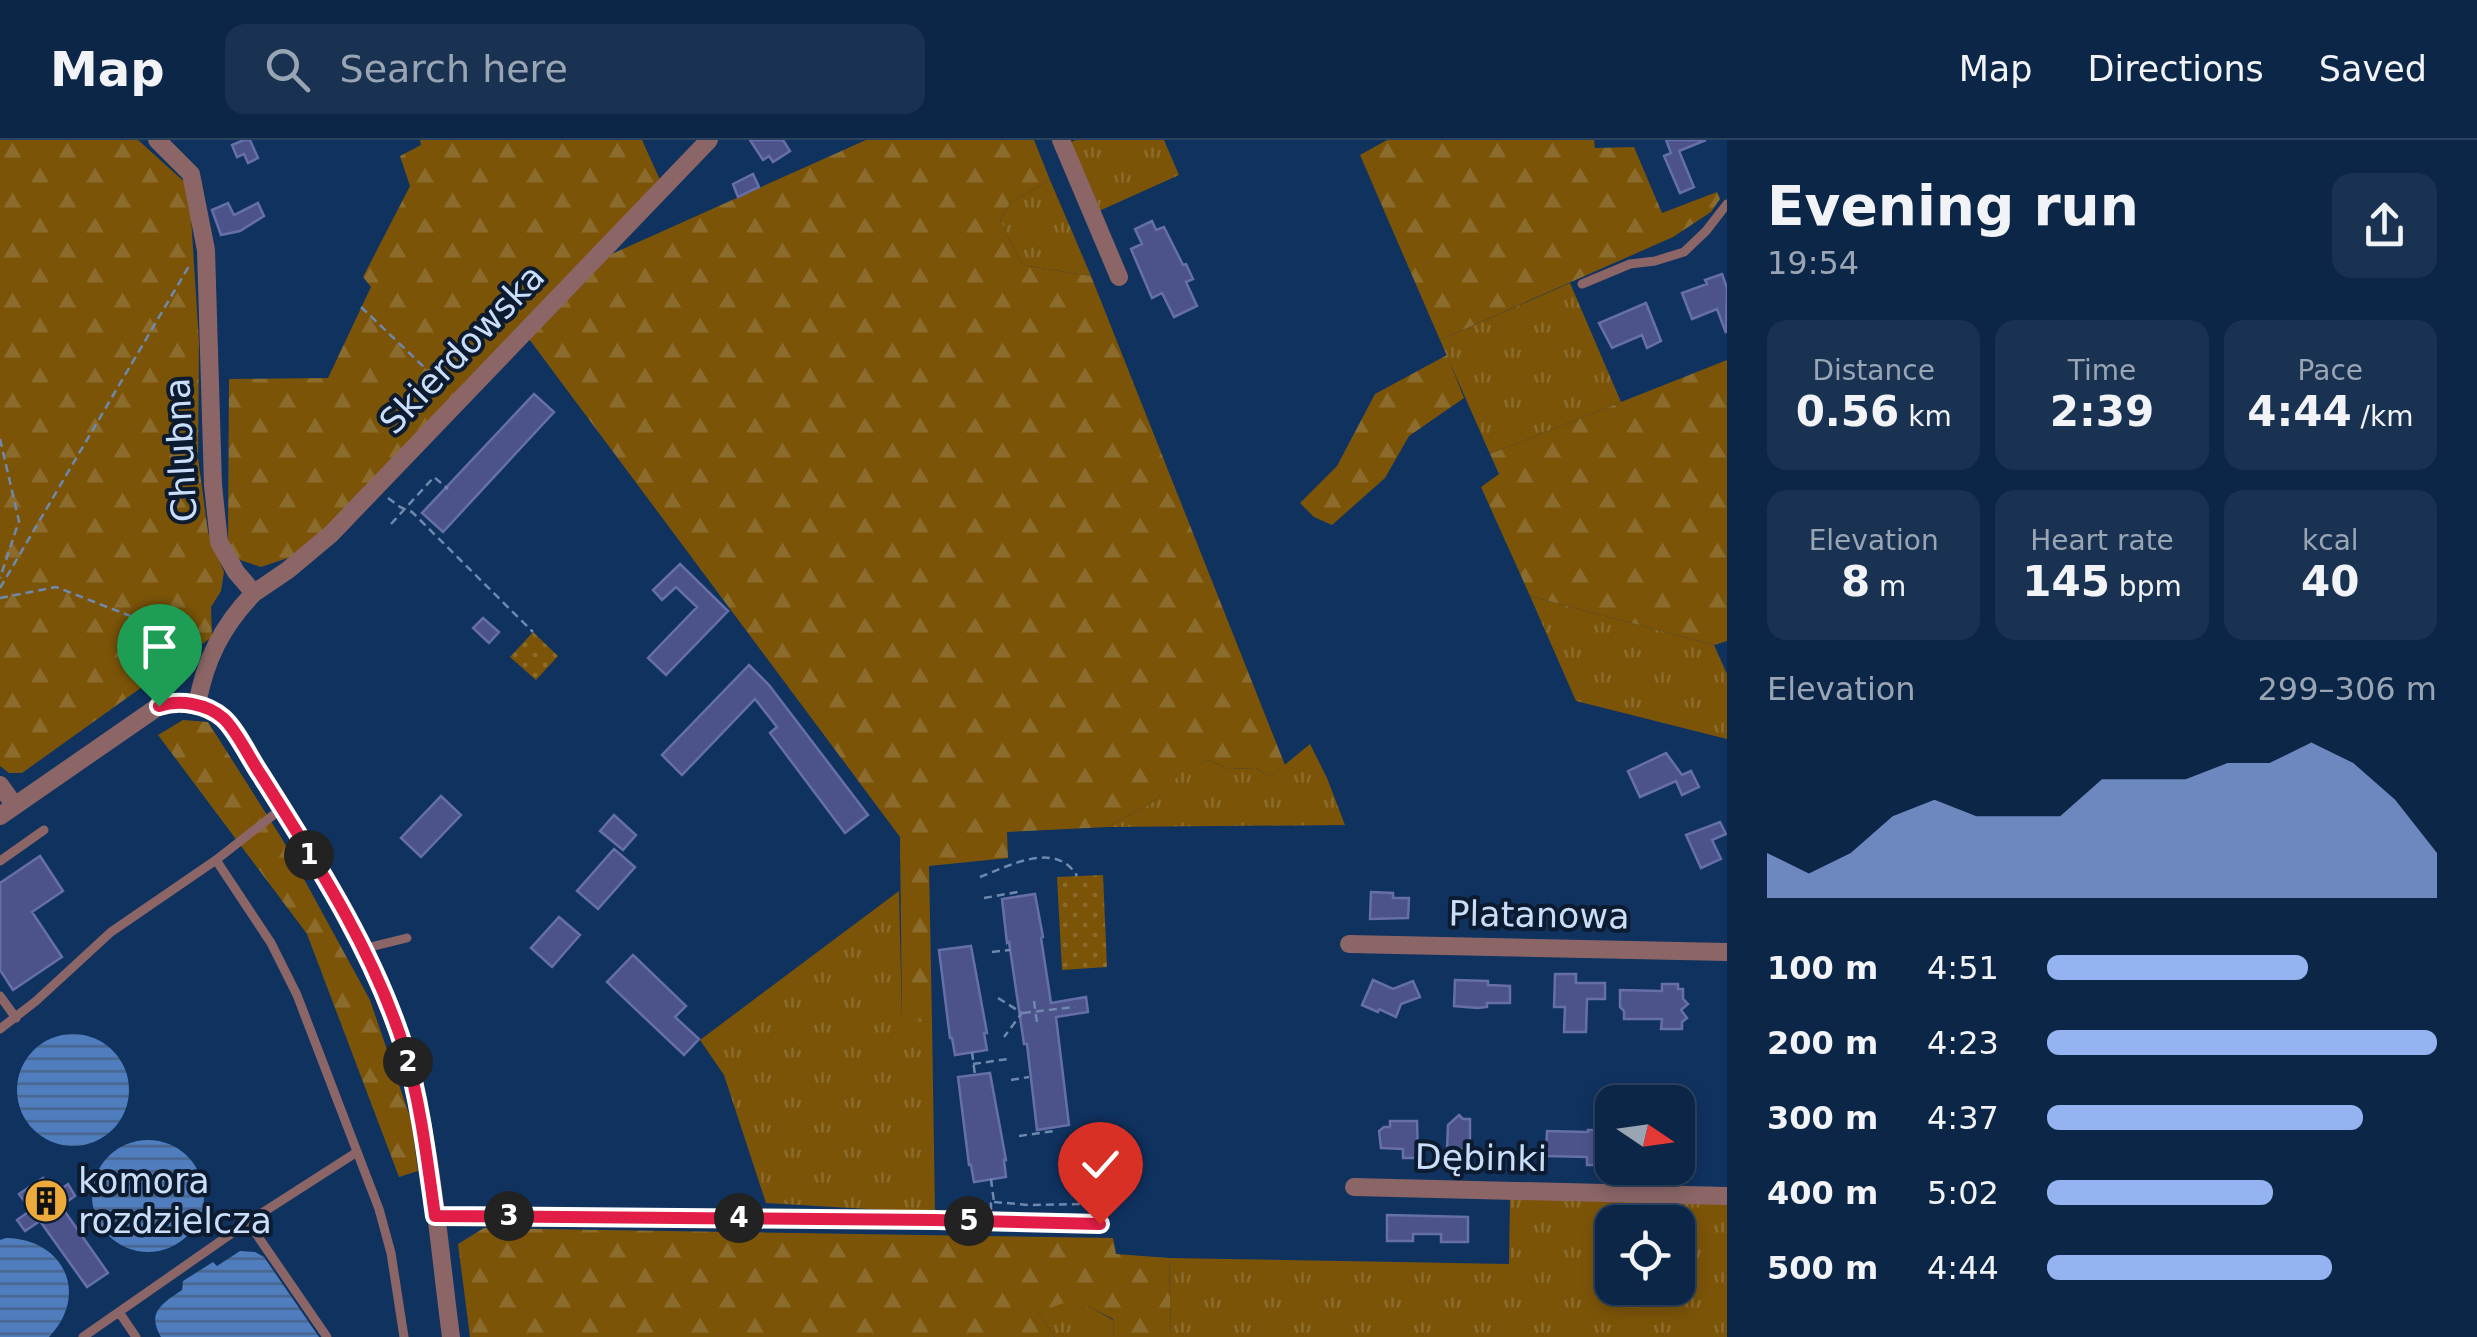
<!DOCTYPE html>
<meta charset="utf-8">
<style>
body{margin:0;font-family:"DejaVu Sans",sans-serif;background:#1a3252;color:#f1f3f6;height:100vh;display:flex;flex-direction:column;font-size:38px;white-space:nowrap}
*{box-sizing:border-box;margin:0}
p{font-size:32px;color:#9aa5b4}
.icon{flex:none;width:55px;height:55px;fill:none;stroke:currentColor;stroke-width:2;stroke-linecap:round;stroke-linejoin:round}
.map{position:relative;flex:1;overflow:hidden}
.side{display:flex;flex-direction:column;background:#0c2647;width:750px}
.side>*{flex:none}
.needle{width:65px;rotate:103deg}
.buttons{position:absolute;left:1595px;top:945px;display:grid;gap:20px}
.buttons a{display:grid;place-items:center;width:100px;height:100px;border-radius:20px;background:#0c2647;box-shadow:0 5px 15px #0003,0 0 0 2px #2c4360;font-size:50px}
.pin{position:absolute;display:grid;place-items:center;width:85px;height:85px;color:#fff;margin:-102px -42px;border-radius:50% 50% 50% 0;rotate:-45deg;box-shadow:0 0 10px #0007}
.pin .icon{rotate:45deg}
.km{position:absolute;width:50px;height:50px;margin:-25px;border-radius:50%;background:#222;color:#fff;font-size:28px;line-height:50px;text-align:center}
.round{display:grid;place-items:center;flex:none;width:105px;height:105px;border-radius:20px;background:#1a3252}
.head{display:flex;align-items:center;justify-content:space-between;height:170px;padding:0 40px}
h1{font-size:55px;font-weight:700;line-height:75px}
.metrics{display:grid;grid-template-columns:repeat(3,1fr);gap:15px;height:170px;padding:10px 40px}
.metrics div{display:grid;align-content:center;border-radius:20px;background:#1a3252;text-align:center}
.metrics b{font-size:42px;font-weight:700}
.metrics small{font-size:28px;font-weight:400}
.metrics p{font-size:28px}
.chart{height:280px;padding:20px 40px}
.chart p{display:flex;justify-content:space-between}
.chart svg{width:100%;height:180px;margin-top:10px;fill:#95b2f1;opacity:.7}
ul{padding:0 40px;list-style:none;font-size:32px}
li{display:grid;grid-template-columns:160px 120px 1fr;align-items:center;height:75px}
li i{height:25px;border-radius:12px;background:#95b2f1}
header{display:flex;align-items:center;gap:60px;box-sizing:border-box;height:140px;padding:0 50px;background:#0c2647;border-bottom:2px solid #2c4360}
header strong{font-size:48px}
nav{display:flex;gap:55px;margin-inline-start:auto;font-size:35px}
.search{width:700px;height:90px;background:#1a3252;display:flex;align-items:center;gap:25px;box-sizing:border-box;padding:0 35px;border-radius:20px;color:#9aa5b4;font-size:38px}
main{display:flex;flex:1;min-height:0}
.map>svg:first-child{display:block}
.grass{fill:url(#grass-tufts);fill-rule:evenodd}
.forest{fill:url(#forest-firs)}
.park{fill:url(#park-dots)}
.water{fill:url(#water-rules)}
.building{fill:#4c538a;stroke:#666fa8;stroke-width:2.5}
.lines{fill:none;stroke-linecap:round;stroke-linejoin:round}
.path{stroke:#6e89ad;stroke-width:2.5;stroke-dasharray:8 5;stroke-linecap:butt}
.lane{stroke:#8c6667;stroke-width:9}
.street{stroke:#8c6667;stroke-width:18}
.route-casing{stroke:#fff;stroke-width:20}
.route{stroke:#e11d48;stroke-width:12}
.labels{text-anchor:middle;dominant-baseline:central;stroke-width:8;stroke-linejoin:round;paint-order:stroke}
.street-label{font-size:35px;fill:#cadefa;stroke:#0c1b2f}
.poi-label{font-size:35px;fill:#cadefa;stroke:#0c1b2f;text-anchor:start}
</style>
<header>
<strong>Map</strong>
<div class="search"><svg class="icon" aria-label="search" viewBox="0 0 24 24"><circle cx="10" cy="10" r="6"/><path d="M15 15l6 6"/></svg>Search here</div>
<nav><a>Map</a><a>Directions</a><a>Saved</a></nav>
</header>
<main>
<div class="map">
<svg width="1727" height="1197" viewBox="0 0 1727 1197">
<defs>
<pattern id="grass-tufts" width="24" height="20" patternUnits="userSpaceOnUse" patternTransform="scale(2.5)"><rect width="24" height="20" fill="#7b5408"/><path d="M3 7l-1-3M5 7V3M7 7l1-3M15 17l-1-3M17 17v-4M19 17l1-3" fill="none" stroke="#8c6c2d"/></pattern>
<pattern id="forest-firs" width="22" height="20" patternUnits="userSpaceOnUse" patternTransform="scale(2.5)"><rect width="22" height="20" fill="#7b5408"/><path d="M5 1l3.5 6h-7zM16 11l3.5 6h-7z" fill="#8c6c2d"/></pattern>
<pattern id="park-dots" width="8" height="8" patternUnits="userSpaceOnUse" patternTransform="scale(2.5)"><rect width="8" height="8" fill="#7b5408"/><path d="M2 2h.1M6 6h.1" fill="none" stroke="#8c6c2d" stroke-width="1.8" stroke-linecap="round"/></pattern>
<pattern id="water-rules" width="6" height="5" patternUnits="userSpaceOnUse" patternTransform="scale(2.5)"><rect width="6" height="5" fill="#4f7dbd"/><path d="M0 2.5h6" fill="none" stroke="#48668f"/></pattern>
</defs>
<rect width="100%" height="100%" fill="#10325f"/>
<!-- grass -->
<path class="grass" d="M1075,0H1164L1179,35L1099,71L1070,3Z
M1050,40L1091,136L1022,125L1000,80L1011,62Z
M1570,143L1621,262L1490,314L1440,200Z
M1530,456L1714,505L1727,534V599L1576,561Z
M1310,604L1327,638L1345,685L1108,687L1153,662L1181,632L1208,620L1229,629L1256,628L1270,637Z
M899,751L902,880L932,882L935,1073L766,1063L724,935L700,900Z
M1510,1059L1727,1062V1197H1171L1169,1118L1509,1124ZM1612,1082H1678V1148H1612Z
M1063,1162L1092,1168L1113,1180L1114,1197H1055L1038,1172Z"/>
<!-- forest -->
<path class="forest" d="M0,0H138L189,46L199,202L198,318L208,392L224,432L221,451L211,467L212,497L22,633H9L0,626Z
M420,0H642L660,40L309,407L288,418L261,427L231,417L228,407L229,239L328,238L371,147L363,137L410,46L400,16L421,5Z
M866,0H1034L1050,40L1011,62L1000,80L1022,125L1091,136L1285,625L1270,637L1256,628L1229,629L1208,620L1181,633L1153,662L1108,687L1007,692L1008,718L929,726L932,882L902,881L900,697L529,199L605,117Z
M1387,0H1594L1595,8L1634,7L1662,73L1717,52L1720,59L1711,72L1673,97L1440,200L1360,15Z
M1447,215L1464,258L1409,296L1385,338L1332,385L1314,377L1300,363L1337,326L1375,254Z
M1727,220V501L1714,505L1530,456L1481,347L1499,334L1490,314Z
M183,580L208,582L281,697L370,860L411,980L418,1031L399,1037L307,794L158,595Z
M484,1088L1113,1098L1116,1114L1169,1118L1171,1197H1114L1113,1179L1092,1168L1064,1163L1038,1172L1055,1197H470L458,1104Z"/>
<!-- park -->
<path class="park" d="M533,492L558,516L536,540L510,517Z
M1103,735L1107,827L1062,830L1057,737Z"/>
<!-- water -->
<path class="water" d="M17 950a56 56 0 1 1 112 0a56 56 0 1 1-112 0Z
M92 1056a56 56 0 1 1 112 0a56 56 0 1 1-112 0Z
M6,1098C64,1099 90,1154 49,1197H0V1100Z
M240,1111L255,1112L264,1117L319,1197H161C146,1172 163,1163 182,1150L183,1141L213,1122L217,1126Z"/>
<!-- building -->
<path class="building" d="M244,0H250L258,18L248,23L244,14L237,17L232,5Z
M750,0H783L790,11L773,22L769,16L763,20Z
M1666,0H1706L1679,11L1694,47L1680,53L1664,16L1671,13Z
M753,34L759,47L738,57L733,44Z
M228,63L234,75L258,63L264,76L240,91L221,95L212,70Z
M1152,81L1156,90L1164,87L1183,125L1186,124L1193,139L1186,142L1197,166L1174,177L1162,153L1152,158L1131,109L1142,104L1135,89Z
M1722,134L1727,148L1726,193L1717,169L1692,179L1682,153L1707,144L1705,140Z
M1646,163L1661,201L1647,208L1642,195L1612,208L1599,183Z
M534,254L554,272L443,392L422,373Z
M680,424L728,471L666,535L648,518L697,467L676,447L662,460L653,450Z
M483,478L499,492L489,503L473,488Z
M749,525L769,545L868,675L845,693L770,593L777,587L755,559L682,635L662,615Z
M1666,613L1682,635L1691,631L1699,647L1682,655L1676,641L1640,657L1628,631Z
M441,656L461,675L421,717L401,698Z
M614,675L636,695L623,710L600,691Z
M1720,682L1726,694L1712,700L1721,719L1701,728L1686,695Z
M614,709L635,727L598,769L577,751Z
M40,716L63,751L32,772L62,817L13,850L0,830V743Z
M1371,752L1393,753V758H1409L1408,778L1370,779Z
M1035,754L1043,797L1041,798L1051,863L1086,857L1088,872L1056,877L1069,985L1037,990L1027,904H1024L1009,802L1007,803L1002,759Z
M559,777L580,795L552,827L531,808Z
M971,806L987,893H984L987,910L955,915L952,898H950L939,810Z
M633,815L686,866L675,877L699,899L684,915L607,842Z
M1555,834H1576V843H1605V859H1587L1586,892H1564L1565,867H1554Z
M1373,840L1393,849L1413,841L1420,857L1401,864L1396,877L1379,869L1378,872L1362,865Z
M1455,840L1488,841V845L1510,846V863H1487V867L1478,868L1454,866Z
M1662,844H1678V849H1683V859L1688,864L1681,870L1687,878L1682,882V889H1661L1662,879H1624V871L1620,867V850L1662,851Z
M990,933L1006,1020H1004L1006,1037L974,1042L971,1025H969L958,937Z
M1459,975L1463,979H1470V1009H1447L1448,985Z
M1390,981H1417L1418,1018H1403V1009L1381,1008L1379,991L1384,987H1390Z
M1588,990H1603L1602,1025H1587V1017L1546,1016L1547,991L1588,992Z
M43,1038L54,1054L68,1044L75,1056L61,1066L108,1133L87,1147L40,1081L25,1091L17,1080L31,1070L19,1054Z
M1387,1075L1468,1077V1102H1441V1094H1413V1101H1387Z"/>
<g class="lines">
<!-- path -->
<path class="path" d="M361,167L446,248
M0,299L19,381L0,438
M388,358L400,367L412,372L533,492
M391,384L434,337L448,349
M0,448L189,126
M0,458L56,447L197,502
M980,737C1009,726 1056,700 1077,736
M984,758L1018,752V757
M992,812L1010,810
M998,858L1022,873L1004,897
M1034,861L1037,883
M1023,873L1075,867
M972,912L975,935
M973,924L1008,919
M1011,940L1029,937
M1019,996L1054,991L1053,988
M991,1039L994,1062L991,1063V1070
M994,1062L1029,1065L1081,1064"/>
<!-- lane -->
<path class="lane" d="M1582,144L1630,124L1655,121L1684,112L1706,91L1727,64
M216,720L271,803L297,855L379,1069L391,1113L404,1197
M0,721L44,690
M362,809L407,798
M0,856L16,878
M0,889L36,861L111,792L216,720L281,669
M438,1075L935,1079L1100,1084
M248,1082L327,1197
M119,1172L136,1197
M83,1197L248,1082L357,1012"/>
<!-- street -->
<path class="street" d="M157,0L191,34L206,110L213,345L219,402L236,432L254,453C222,486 205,520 197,565
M1061,0L1119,137
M254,453L288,430L331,394L709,0
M0,645L15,666
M0,676L159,566C180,559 207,564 224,579C236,589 255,627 265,642C325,735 385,833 413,941C433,1022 440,1114 451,1197
M1349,804L1727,812
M1354,1047L1727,1056"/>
</g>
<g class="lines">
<defs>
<path id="route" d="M159,566C180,559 207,564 223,578C236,589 251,621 261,635C316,722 375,813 405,911C421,965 427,1020 435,1076L935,1080L1100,1084"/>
</defs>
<!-- route casing -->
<use href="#route" class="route-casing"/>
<!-- route -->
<use href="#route" class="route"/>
</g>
<!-- icons -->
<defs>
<symbol id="building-disc" viewBox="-11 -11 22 22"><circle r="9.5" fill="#ebaa39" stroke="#0c1b2f"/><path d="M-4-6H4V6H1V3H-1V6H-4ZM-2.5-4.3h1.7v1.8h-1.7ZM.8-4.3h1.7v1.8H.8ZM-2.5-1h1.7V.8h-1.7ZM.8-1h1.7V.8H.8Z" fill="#111"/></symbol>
</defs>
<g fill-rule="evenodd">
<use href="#building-disc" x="21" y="1036" width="50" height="50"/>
</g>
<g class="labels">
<!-- street labels -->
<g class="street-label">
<text transform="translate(462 209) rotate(-46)">Skierdowska</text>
<text transform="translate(181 310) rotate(-93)">Chlubna</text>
<text transform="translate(1539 775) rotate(1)">Platanowa</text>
<text transform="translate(1481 1018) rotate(1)">Dębinki</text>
</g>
<!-- poi labels -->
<g class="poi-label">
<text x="78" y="1041">komora<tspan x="78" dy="40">rozdzielcza</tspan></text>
</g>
</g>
</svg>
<div class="buttons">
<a><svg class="needle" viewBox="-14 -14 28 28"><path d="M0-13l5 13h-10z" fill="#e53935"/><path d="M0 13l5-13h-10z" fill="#9aa5b4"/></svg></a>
<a><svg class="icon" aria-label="locate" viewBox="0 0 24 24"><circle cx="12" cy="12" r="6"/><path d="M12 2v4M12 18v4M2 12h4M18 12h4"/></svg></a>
</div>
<div class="pin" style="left:159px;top:566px;background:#1e9e55"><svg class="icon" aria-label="arrive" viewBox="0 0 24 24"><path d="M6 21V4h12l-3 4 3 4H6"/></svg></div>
<div class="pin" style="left:1100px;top:1084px;background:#d93025"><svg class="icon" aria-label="check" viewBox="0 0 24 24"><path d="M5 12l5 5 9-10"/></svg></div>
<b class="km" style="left:309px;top:715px">1</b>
<b class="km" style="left:408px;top:922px">2</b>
<b class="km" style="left:509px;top:1076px">3</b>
<b class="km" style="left:739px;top:1078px">4</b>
<b class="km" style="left:969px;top:1081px">5</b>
</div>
<section class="side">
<div class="head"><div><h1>Evening run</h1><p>19:54</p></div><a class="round"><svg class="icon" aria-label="share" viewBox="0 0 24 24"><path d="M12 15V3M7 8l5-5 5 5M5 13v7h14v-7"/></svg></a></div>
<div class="metrics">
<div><p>Distance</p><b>0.56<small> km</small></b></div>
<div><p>Time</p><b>2:39</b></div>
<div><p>Pace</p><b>4:44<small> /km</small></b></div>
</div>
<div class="metrics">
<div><p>Elevation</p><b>8<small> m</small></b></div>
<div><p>Heart rate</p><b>145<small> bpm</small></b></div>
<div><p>kcal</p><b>40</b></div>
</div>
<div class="chart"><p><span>Elevation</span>299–306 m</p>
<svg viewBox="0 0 160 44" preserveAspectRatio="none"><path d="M0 44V33L10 38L20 33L30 24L40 20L50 24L60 24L70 24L80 15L90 15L100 15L110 11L120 11L130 6L140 11L150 20L160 33V44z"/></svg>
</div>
<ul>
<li><b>100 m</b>4:51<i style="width:67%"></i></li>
<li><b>200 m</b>4:23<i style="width:100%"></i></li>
<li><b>300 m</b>4:37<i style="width:81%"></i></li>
<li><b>400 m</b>5:02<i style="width:58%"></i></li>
<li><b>500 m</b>4:44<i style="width:73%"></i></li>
</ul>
</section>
</main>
